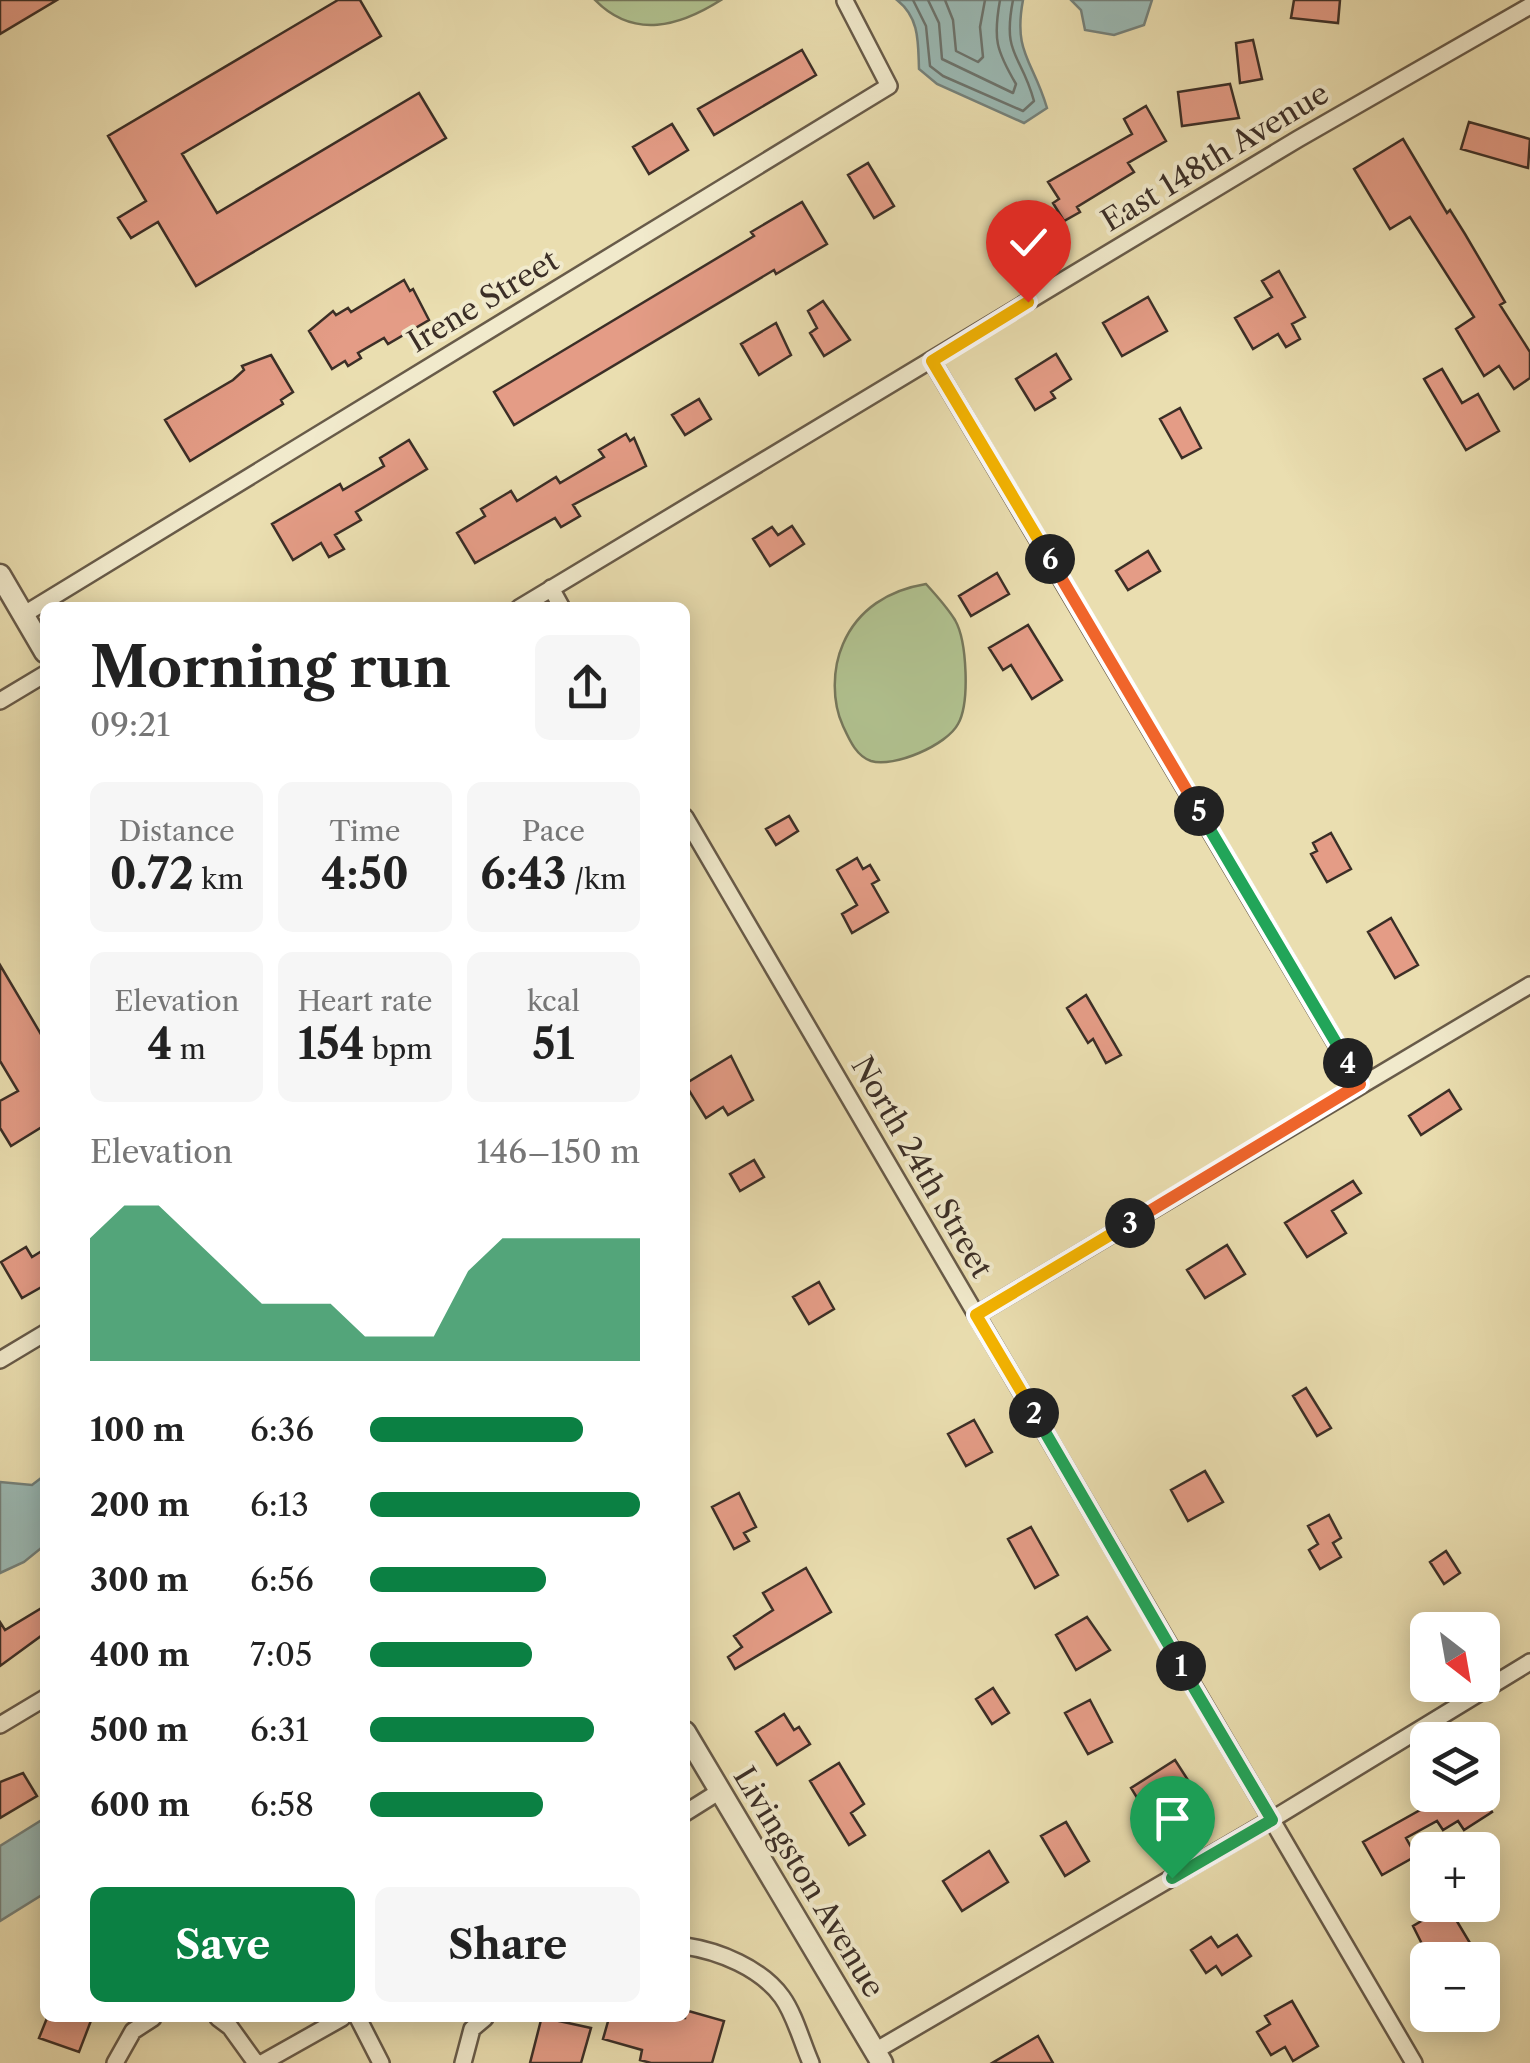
<!DOCTYPE html>
<meta charset="utf-8">
<style>
body{margin:0;font-family:"Libre Caslon Text",serif;background:#f6f6f6;color:#222;height:100vh;display:flex;flex-direction:column;font-size:38px;white-space:nowrap}
*{box-sizing:border-box;margin:0}
p{font-size:32px;color:#767676}
.icon{flex:none;width:55px;height:55px;fill:none;stroke:currentColor;stroke-width:2;stroke-linecap:round;stroke-linejoin:round}
.map{position:relative;flex:1;overflow:hidden}
.drawer{position:absolute;left:40px;top:602px;width:650px;height:1420px;display:flex;flex-direction:column;background:#fff;border-radius:15px;box-shadow:0 5px 25px #0003}
.drawer>*{flex:none}
.needle{width:65px;rotate:149deg}
.buttons{position:absolute;left:1410px;top:1612px;display:grid;gap:20px}
.buttons a{display:grid;place-items:center;width:90px;height:90px;border-radius:15px;background:#fff;box-shadow:0 5px 25px #0003;font-size:50px}
.pin{position:absolute;display:grid;place-items:center;width:85px;height:85px;color:#fff;margin:-102px -42px;border-radius:50% 50% 50% 0;rotate:-45deg;box-shadow:0 0 10px #0007}
.pin .icon{rotate:45deg}
.km{position:absolute;width:50px;height:50px;margin:-25px;border-radius:50%;background:#222;color:#fff;font-size:28px;line-height:50px;text-align:center}
.round{display:grid;place-items:center;flex:none;width:105px;height:105px;border-radius:15px;background:#f6f6f6}
.summary{display:flex;align-items:center;justify-content:space-between;height:170px;padding:0 50px}
h1{font-size:55px;font-weight:700;line-height:75px}
.metrics{display:grid;grid-template-columns:repeat(3,1fr);gap:15px;height:170px;padding:10px 50px}
.metrics div{display:grid;align-content:center;border-radius:15px;background:#f6f6f6;text-align:center}
.metrics b{font-size:42px;font-weight:700}
.metrics small{font-size:28px;font-weight:400}
.metrics p{font-size:28px}
.chart{height:280px;padding:20px 50px}
.chart p{display:flex;justify-content:space-between}
.chart svg{width:100%;height:180px;margin-top:10px;fill:#0b8043;opacity:.7}
.cta{display:flex;gap:20px;margin-top:auto;padding:20px 50px}
.cta a{flex:1;height:115px;border-radius:15px;background:#0b8043;color:#fff;font-size:40px;font-weight:700;line-height:115px;text-align:center}
.cta a+a{background:#f6f6f6;color:#222}
ul{padding:0 50px;list-style:none;font-size:32px}
li{display:grid;grid-template-columns:160px 120px 1fr;align-items:center;height:75px}
li i{height:25px;border-radius:12px;background:#0b8043}
.map>svg:first-child{display:block}
.green{fill:#b1c290;stroke:#76785c;stroke-width:2.5}
.water{fill:#9bbab5;stroke:#75827c;stroke-width:2.5}
.lines{fill:none;stroke-linecap:round;stroke-linejoin:round}
.shore{stroke:#6c746e;stroke-width:2.5}
.building{fill:#e49c86;stroke:#3c2f27;stroke-width:2.5}
.minor-casing{stroke:#685b49;stroke-width:20}
.tertiary-casing{stroke:#685b49;stroke-width:25}
.minor{stroke:#f1eacc;stroke-width:15}
.tertiary{stroke:#f1eacc;stroke-width:20}
.split-1-casing{stroke:#fff;stroke-width:20}
.split-2-casing{stroke:#fff;stroke-width:20}
.split-3-casing{stroke:#fff;stroke-width:20}
.split-4-casing{stroke:#fff;stroke-width:20}
.split-5-casing{stroke:#fff;stroke-width:20}
.split-6-casing{stroke:#fff;stroke-width:20}
.split-7-casing{stroke:#fff;stroke-width:20}
.split-1{stroke:#22a559;stroke-width:12}
.split-2{stroke:#22a559;stroke-width:12}
.split-3{stroke:#f5b400;stroke-width:12}
.split-4{stroke:#f0652b;stroke-width:12}
.split-5{stroke:#22a559;stroke-width:12}
.split-6{stroke:#f0652b;stroke-width:12}
.split-7{stroke:#f5b400;stroke-width:12}
.labels{text-anchor:middle;dominant-baseline:central;stroke-width:8;stroke-linejoin:round;paint-order:stroke}
.street-label{font-size:30px;fill:#3c2f27;stroke:#f1eacc}
</style>
<div class="map">
<svg width="1530" height="2063" viewBox="0 0 1530 2063">
<rect width="100%" height="100%" fill="#eadeb0"/>
<filter id="stains"><feTurbulence type="fractalNoise" baseFrequency=".002" numOctaves="4"/><feColorMatrix values="0 0 0 0 .2 0 0 0 0 .09 0 0 0 0 .02 0 0 0 .5 -.17"/></filter>
<radialGradient id="worn" r=".72"><stop offset=".6" stop-color="#630" stop-opacity="0"/><stop offset="1" stop-color="#630" stop-opacity=".3"/></radialGradient>
<!-- green -->
<path class="green" d="M595,0H721C680,26 634,40 595,0Z
M926,584C936,595 947,607 955,620C967,641 970,703 958,724C947,745 894,768 871,761C856,756 849,739 843,726C832,702 832,669 843,644C858,609 889,590 926,584Z"/>
<!-- water -->
<path class="water" d="M897,0H1023C1013,53 1033,60 1047,108L1024,123L937,84L919,69C918,43 920,18 897,0Z
M1071,0H1152L1144,25L1114,35L1085,30L1081,10Z
M45,1475V1545L24,1562L0,1573V1482L32,1485Z
M45,1818V1893L0,1921V1846Z"/>
<g class="lines">
<!-- shore -->
<path class="shore" d="M913,0L926,26L930,66L943,76L1023,111L1034,101C1021,53 1002,56 1013,0
M928,0L939,23L942,59L1013,93L1016,84C996,50 993,39 1000,0
M945,0L953,20L956,51L978,62L983,57L980,27L985,0"/>
</g>
<!-- building -->
<path class="building" d="M0,0H57L0,34Z
M338,0H360L381,36L182,154L217,213L419,93L446,138L196,286L158,222L131,238L118,218L146,201L108,136Z
M1294,0H1340L1338,23L1291,18Z
M1253,40L1262,79L1240,83L1236,43Z
M802,50L816,75L714,135L698,109Z
M1230,84L1239,118L1182,126L1178,92Z
M1146,106L1166,141L1128,163L1134,172L1077,207L1080,212L1064,221L1053,203L1059,199L1048,182L1132,134L1124,119Z
M1469,122L1530,139L1528,168L1461,149Z
M672,124L688,150L649,174L633,147Z
M1403,139L1447,213L1450,210L1465,234L1505,302L1500,305L1530,352V378L1514,389L1499,366L1484,376L1456,329L1474,317L1410,217L1390,229L1354,169Z
M868,163L894,206L874,218L848,175Z
M802,202L827,244L776,274L774,270L514,425L494,392L754,236L751,232Z
M1030,221L1039,236L1005,257L996,242Z
M1279,271L1305,317L1292,324L1300,339L1286,347L1278,334L1253,349L1235,318L1272,297L1262,281Z
M404,280L410,291L413,289L429,320L388,344L384,338L358,353L361,358L348,366L345,361L332,369L309,331L333,311L336,315L348,308L351,312Z
M1148,297L1167,331L1122,356L1103,323Z
M823,301L850,340L824,356L810,333L817,328L808,311Z
M776,323L791,355L759,375L741,344Z
M1056,354L1071,379L1051,392L1055,398L1035,410L1016,379Z
M271,355L293,392L281,400L283,404L190,461L165,420L233,380L244,370L242,366Z
M1442,369L1462,403L1478,394L1499,431L1466,450L1424,379Z
M699,399L711,419L685,435L672,415Z
M1180,408L1201,448L1182,458L1160,419Z
M626,434L630,441L634,438L646,466L573,505L580,516L561,527L555,518L475,563L457,533L485,516L481,509L511,491L517,501L556,477L560,483L604,457L599,450Z
M409,440L427,469L356,512L361,520L335,535L344,549L329,557L321,543L293,560L272,524L340,484L343,490L384,466L380,458Z
M792,526L804,544L770,566L753,539L772,527L778,535Z
M1148,551L1160,571L1128,590L1116,571Z
M997,573L1009,594L971,616L959,596Z
M1028,625L1062,680L1032,699L1011,665L1003,670L989,648Z
M789,816L798,831L776,845L766,829Z
M1331,833L1351,869L1327,882L1311,854L1317,851L1313,843Z
M857,858L863,869L870,865L879,880L872,884L888,912L852,933L842,914L857,905L837,870Z
M1391,918L1418,965L1395,978L1368,932Z
M0,965L45,1041V1125L11,1146L0,1128V1101L18,1091L0,1061Z
M1086,995L1121,1055L1106,1063L1093,1039L1088,1043L1067,1008Z
M731,1056L753,1100L728,1115L723,1107L706,1118L685,1084Z
M1449,1090L1461,1109L1421,1135L1409,1116Z
M754,1160L764,1177L740,1191L730,1174Z
M1353,1181L1361,1193L1332,1211L1346,1233L1307,1257L1285,1223Z
M1227,1245L1245,1274L1205,1298L1187,1270Z
M26,1247L32,1257L45,1249V1285L22,1298L1,1262Z
M819,1282L834,1309L809,1324L793,1297Z
M1306,1388L1331,1428L1317,1436L1293,1396Z
M974,1420L992,1452L966,1466L948,1434Z
M1205,1471L1223,1502L1188,1521L1171,1490Z
M739,1493L756,1527L744,1533L749,1541L734,1549L712,1507Z
M1329,1515L1341,1538L1333,1543L1341,1557L1320,1569L1309,1550L1318,1544L1308,1526Z
M1031,1527L1058,1575L1035,1588L1008,1539Z
M1446,1551L1460,1573L1444,1584L1430,1562Z
M806,1568L831,1612L735,1669L728,1657L742,1647L734,1636L773,1610L763,1593Z
M45,1606V1633L0,1666V1622L5,1630Z
M1087,1617L1110,1650L1076,1670L1056,1635Z
M993,1688L1009,1713L992,1724L976,1699Z
M1090,1700L1112,1742L1088,1754L1065,1713Z
M784,1714L794,1730L799,1727L810,1744L777,1765L756,1732Z
M1175,1760L1195,1791L1187,1796L1192,1804L1155,1827L1131,1788Z
M839,1763L864,1804L851,1813L865,1835L849,1845L810,1781Z
M23,1773L37,1796L0,1818V1782Z
M1447,1795H1482L1492,1812L1464,1830L1458,1821L1443,1830L1437,1821L1406,1838L1416,1856L1382,1875L1363,1842Z
M1066,1822L1089,1861L1065,1876L1041,1836Z
M989,1851L1008,1882L962,1911L943,1881Z
M1440,1910L1444,1917L1452,1913L1476,1953L1465,1960H1430L1413,1926Z
M1237,1935L1251,1956L1222,1975L1216,1966L1206,1973L1191,1950L1211,1937L1218,1947Z
M1292,2001L1318,2046L1293,2061L1285,2047L1271,2055L1257,2032L1270,2024L1265,2016Z
M685,2010L724,2021L712,2063H651L640,2060L642,2050L603,2039L609,2018H685Z
M47,2018H92L79,2052L39,2038Z
M545,2018L591,2028L581,2063H530L541,2020Z
M1038,2036L1053,2063H992Z"/>
<g class="lines">
<defs>
<path id="minor" d="M932,361L1360,1084
M551,588L562,608
M519,608L1298,139L1530,6
M23,615L889,86L845,1
M0,701L45,674
M685,817L1414,2063
M976,1315L1530,985
M0,1360L45,1333
M0,1725L45,1698
M685,1813L720,1791
M685,1946C719,1951 761,1968 782,1997C795,2015 802,2043 811,2063
M218,2018L230,2027L256,2063
M358,2018L381,2063
M875,2051L1271,1820L1530,1662
M115,2063L133,2031L153,2018
M262,2063L342,2018
M463,2063L472,2029L485,2018"/>
<path id="tertiary" d="M0,575L45,652
M685,1732L882,2063"/>
</defs>
<!-- minor casing -->
<use href="#minor" class="minor-casing"/>
<!-- tertiary casing -->
<use href="#tertiary" class="tertiary-casing"/>
<!-- minor -->
<use href="#minor" class="minor"/>
<!-- tertiary -->
<use href="#tertiary" class="tertiary"/>
</g>
<g class="lines">
<defs>
<path id="split-1" d="M1172,1878L1272,1820L1181,1666"/>
<path id="split-2" d="M1034,1413L1181,1666"/>
<path id="split-3" d="M1034,1413L976,1315L1130,1223"/>
<path id="split-4" d="M1130,1223L1360,1084L1348,1063"/>
<path id="split-5" d="M1199,811L1348,1063"/>
<path id="split-6" d="M1050,559L1199,811"/>
<path id="split-7" d="M1028,302L932,361L1050,559"/>
</defs>
<!-- split-1 casing -->
<use href="#split-1" class="split-1-casing"/>
<!-- split-2 casing -->
<use href="#split-2" class="split-2-casing"/>
<!-- split-3 casing -->
<use href="#split-3" class="split-3-casing"/>
<!-- split-4 casing -->
<use href="#split-4" class="split-4-casing"/>
<!-- split-5 casing -->
<use href="#split-5" class="split-5-casing"/>
<!-- split-6 casing -->
<use href="#split-6" class="split-6-casing"/>
<!-- split-7 casing -->
<use href="#split-7" class="split-7-casing"/>
<!-- split-1 -->
<use href="#split-1" class="split-1"/>
<!-- split-2 -->
<use href="#split-2" class="split-2"/>
<!-- split-3 -->
<use href="#split-3" class="split-3"/>
<!-- split-4 -->
<use href="#split-4" class="split-4"/>
<!-- split-5 -->
<use href="#split-5" class="split-5"/>
<!-- split-6 -->
<use href="#split-6" class="split-6"/>
<!-- split-7 -->
<use href="#split-7" class="split-7"/>
</g>
<g class="labels">
<!-- street labels -->
<g class="street-label">
<text transform="translate(1215 157) rotate(-31)">East 148th Avenue</text>
<text transform="translate(483 301) rotate(-31)">Irene Street</text>
<text transform="translate(922 1167) rotate(60)">North 24th Street</text>
<text transform="translate(809 1882) rotate(59)">Livingston Avenue</text>
</g>
</g>
<rect width="100%" height="100%" filter="url(#stains)"/>
<rect width="100%" height="100%" fill="url(#worn)"/>
</svg>
<div class="buttons">
<a><svg class="needle" viewBox="-14 -14 28 28"><path d="M0-13l5 13h-10z" fill="#e53935"/><path d="M0 13l5-13h-10z" fill="#767676"/></svg></a>
<a><svg class="icon" aria-label="layers" viewBox="0 0 24 24"><path d="M12 4l9 5-9 5-9-5zM3 14l9 5 9-5"/></svg></a>
<a>+</a>
<a>−</a>
</div>
<div class="pin" style="left:1172px;top:1878px;background:#1e9e55"><svg class="icon" aria-label="arrive" viewBox="0 0 24 24"><path d="M6 21V4h12l-3 4 3 4H6"/></svg></div>
<div class="pin" style="left:1028px;top:302px;background:#d93025"><svg class="icon" aria-label="check" viewBox="0 0 24 24"><path d="M5 12l5 5 9-10"/></svg></div>
<b class="km" style="left:1181px;top:1666px">1</b>
<b class="km" style="left:1034px;top:1413px">2</b>
<b class="km" style="left:1130px;top:1223px">3</b>
<b class="km" style="left:1348px;top:1063px">4</b>
<b class="km" style="left:1199px;top:811px">5</b>
<b class="km" style="left:1050px;top:559px">6</b>
<section class="drawer">
<div class="summary"><div><h1>Morning run</h1><p>09:21</p></div><a class="round"><svg class="icon" aria-label="share" viewBox="0 0 24 24"><path d="M12 15V3M7 8l5-5 5 5M5 13v7h14v-7"/></svg></a></div>
<div class="metrics">
<div><p>Distance</p><b>0.72<small> km</small></b></div>
<div><p>Time</p><b>4:50</b></div>
<div><p>Pace</p><b>6:43<small> /km</small></b></div>
</div>
<div class="metrics">
<div><p>Elevation</p><b>4<small> m</small></b></div>
<div><p>Heart rate</p><b>154<small> bpm</small></b></div>
<div><p>kcal</p><b>51</b></div>
</div>
<div class="chart"><p><span>Elevation</span>146–150 m</p>
<svg viewBox="0 0 160 44" preserveAspectRatio="none"><path d="M0 44V14L10 6L20 6L30 14L40 22L50 30L60 30L70 30L80 38L90 38L100 38L110 22L120 14L130 14L140 14L150 14L160 14V44z"/></svg>
</div>
<ul>
<li><b>100 m</b>6:36<i style="width:79%"></i></li>
<li><b>200 m</b>6:13<i style="width:100%"></i></li>
<li><b>300 m</b>6:56<i style="width:65%"></i></li>
<li><b>400 m</b>7:05<i style="width:60%"></i></li>
<li><b>500 m</b>6:31<i style="width:83%"></i></li>
<li><b>600 m</b>6:58<i style="width:64%"></i></li>
</ul>
<div class="cta"><a>Save</a><a>Share</a></div>
</section>
</div>
